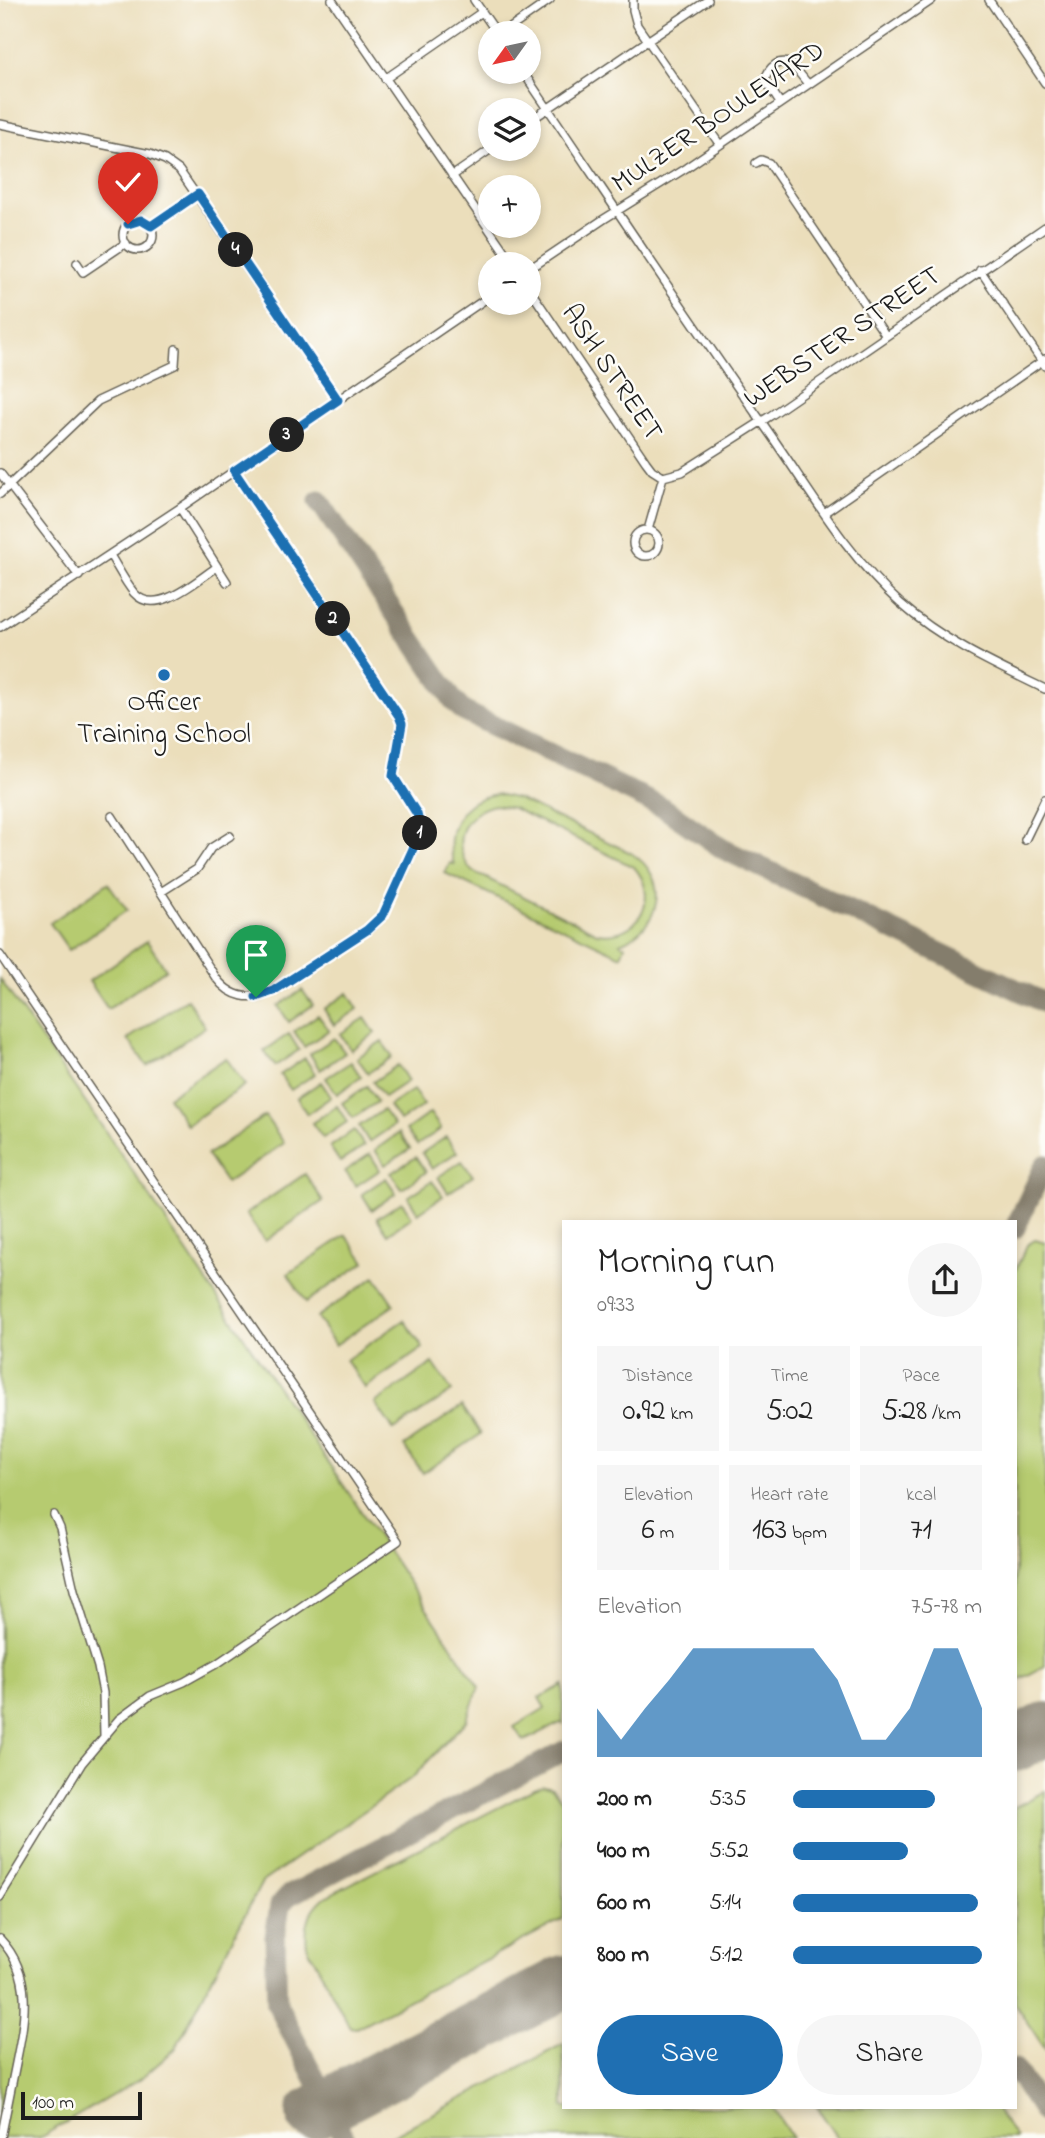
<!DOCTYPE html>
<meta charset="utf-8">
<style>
body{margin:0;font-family:"Indie Flower",sans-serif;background:#f6f6f6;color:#222;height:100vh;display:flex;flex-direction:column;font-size:26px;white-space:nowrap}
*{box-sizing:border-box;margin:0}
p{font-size:23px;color:#767676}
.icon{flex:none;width:38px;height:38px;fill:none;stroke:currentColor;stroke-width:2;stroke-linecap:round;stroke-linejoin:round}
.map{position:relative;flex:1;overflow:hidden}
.panel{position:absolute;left:562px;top:1220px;width:455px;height:889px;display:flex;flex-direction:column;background:#fff;border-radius:0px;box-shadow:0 4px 10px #0003}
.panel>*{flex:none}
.needle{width:46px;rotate:237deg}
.controls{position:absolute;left:478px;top:21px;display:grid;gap:14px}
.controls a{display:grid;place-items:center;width:63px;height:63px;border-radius:50%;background:#fff;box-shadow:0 4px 10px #0003;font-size:35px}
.scale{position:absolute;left:21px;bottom:18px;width:121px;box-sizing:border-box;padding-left:7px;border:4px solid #1c1c1c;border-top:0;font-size:19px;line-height:24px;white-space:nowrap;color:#1c1c1c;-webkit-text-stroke:5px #fdfcf7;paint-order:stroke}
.pin{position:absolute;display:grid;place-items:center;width:60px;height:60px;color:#fff;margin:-72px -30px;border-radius:50% 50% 50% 0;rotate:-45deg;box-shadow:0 0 7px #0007}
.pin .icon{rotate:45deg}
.km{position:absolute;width:35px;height:35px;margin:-18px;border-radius:50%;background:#222;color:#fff;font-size:19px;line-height:35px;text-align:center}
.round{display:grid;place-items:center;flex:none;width:74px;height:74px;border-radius:37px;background:#f6f6f6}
.summary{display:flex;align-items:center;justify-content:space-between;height:119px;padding:0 35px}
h1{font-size:38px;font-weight:600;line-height:52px}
.figures{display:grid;grid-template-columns:repeat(3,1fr);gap:10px;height:119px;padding:7px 35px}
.figures div{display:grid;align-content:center;border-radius:0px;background:#f6f6f6;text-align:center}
.figures b{font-size:30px;font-weight:600}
.figures small{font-size:19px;font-weight:400}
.figures p{font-size:19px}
.chart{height:196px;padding:14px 35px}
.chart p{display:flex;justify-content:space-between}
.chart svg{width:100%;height:126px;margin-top:7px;fill:#1f6fb2;opacity:.7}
.action{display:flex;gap:14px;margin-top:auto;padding:14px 35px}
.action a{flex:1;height:80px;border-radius:42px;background:#1f6fb2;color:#fff;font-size:28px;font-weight:600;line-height:80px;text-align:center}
.action a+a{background:#f6f6f6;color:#222}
ul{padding:0 35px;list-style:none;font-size:23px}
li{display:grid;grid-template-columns:112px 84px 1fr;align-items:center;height:52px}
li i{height:18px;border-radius:9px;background:#1f6fb2}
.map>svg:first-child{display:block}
.green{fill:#b6cb70;stroke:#697446;stroke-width:2;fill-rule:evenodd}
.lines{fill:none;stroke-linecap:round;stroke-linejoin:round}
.taxiway{stroke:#847d6c;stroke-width:21}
.runway{stroke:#847d6c;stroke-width:54}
.minor-casing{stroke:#646054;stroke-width:10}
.minor{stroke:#fff;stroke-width:7}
.route-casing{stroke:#fff;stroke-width:14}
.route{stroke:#1f6fb2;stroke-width:9}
.poi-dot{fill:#1f6fb2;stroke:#fdfcf7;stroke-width:2.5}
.labels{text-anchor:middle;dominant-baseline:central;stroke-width:5;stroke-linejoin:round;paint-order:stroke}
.street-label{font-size:28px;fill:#1c1c1c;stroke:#fdfcf7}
.poi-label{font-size:28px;fill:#1c1c1c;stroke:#fdfcf7}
</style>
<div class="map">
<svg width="1045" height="2138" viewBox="0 0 1045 2138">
<rect width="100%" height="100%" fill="#fdfcf7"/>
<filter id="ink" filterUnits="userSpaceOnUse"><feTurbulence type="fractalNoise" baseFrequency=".0143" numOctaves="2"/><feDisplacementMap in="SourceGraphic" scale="14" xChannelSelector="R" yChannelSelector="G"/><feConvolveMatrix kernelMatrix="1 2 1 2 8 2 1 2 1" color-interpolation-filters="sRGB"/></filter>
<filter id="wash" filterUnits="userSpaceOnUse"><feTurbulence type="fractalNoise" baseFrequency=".00686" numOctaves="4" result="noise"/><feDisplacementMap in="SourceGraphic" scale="28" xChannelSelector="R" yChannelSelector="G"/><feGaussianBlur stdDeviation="1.57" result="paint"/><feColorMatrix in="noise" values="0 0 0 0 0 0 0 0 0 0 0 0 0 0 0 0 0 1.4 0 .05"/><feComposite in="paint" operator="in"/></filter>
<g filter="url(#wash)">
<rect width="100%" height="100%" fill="#ebdebb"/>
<!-- green -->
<path class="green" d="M497,794L518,799L631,853C671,878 662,927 620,943L625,946L621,956L445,873L450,863L454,864C443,830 461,799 497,794ZM495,805L513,808L634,867C661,897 639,940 597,933L472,871C449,845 462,812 495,805Z
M108,883L127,910L69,950L50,923Z
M147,941L166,969L108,1009L89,981Z
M0,979L121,1154L479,1687L466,1721L413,1777L262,1882L175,2049L142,2078L39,2138H0Z
M302,990L313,1005L289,1022L278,1006Z
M348,993L358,1009L334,1025L324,1009Z
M187,999L205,1027L147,1066L128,1039Z
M318,1015L329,1030L304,1047L294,1031Z
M365,1018L375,1033L351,1050L340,1034Z
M289,1034L299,1050L275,1066L264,1051Z
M334,1038L345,1053L320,1070L310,1054Z
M382,1041L392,1057L368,1073L357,1058Z
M226,1058L245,1085L187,1125L168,1097Z
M305,1058L315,1074L291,1090L280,1075Z
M351,1062L361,1077L337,1094L326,1078Z
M398,1065L408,1081L384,1097L373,1082Z
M321,1082L331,1097L307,1114L297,1098Z
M367,1086L377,1102L353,1118L342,1103Z
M413,1090L424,1105L400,1121L389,1106Z
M337,1106L347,1122L323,1138L312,1123Z
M383,1110L394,1125L369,1142L359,1126Z
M430,1113L441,1129L417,1145L406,1130Z
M265,1116L284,1143L226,1183L207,1155Z
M354,1130L364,1146L340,1162L330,1147Z
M399,1133L410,1149L385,1165L375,1150Z
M446,1137L457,1152L432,1169L422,1153Z
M370,1154L380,1170L356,1186L345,1171Z
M416,1157L426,1172L402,1189L391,1173Z
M462,1161L473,1176L448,1193L438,1177Z
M305,1174L323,1201L265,1241L246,1214Z
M386,1178L396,1193L372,1210L362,1194Z
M432,1181L443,1196L418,1213L408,1197Z
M402,1202L412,1217L388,1234L377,1218Z
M346,1235L365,1262L306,1302L288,1274Z
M1035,1240L1045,1243V1666L1015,1682V1271L1027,1245Z
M375,1277L394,1305L335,1345L317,1317Z
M404,1320L423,1348L365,1388L346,1360Z
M433,1363L452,1391L394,1430L375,1403Z
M462,1406L481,1434L423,1473L404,1446Z
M563,1685V1724L560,1723L524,1741L514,1727L545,1708L539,1698Z
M544,1786L552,1788L563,1801V1919L356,2028L350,2027L307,1946C304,1925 309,1911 325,1897L534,1789Z
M1045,1791V2049L1015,2004V1807Z
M563,2044L564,2107H772L792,2138H388Z
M817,2107H995L1016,2138H838Z"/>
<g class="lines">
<!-- taxiway -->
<path class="taxiway" d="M319,501L453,700L463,711L664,808L723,849L1045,1003
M1015,1228L1045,1165
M1015,2069L1045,2114
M345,2138L277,2004L275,1937L280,1905L288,1896L564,1751"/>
<!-- runway -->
<path class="runway" d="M1015,1745L1045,1729
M313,2113L564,1982"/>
</g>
</g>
<g filter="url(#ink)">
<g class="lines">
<defs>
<path id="minor" d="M332,0L513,264
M474,0L497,33
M633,0V10L637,25L720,145
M989,0L1045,83
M503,33L550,0
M523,72C604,191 684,312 768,431C809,489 846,555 900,603C943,641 993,664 1045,689
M385,79L482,12
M780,103L765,80C769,66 778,59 792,64L808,84
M528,122L708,0
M0,124L150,154L165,160L179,170L338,400
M756,163L761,160L769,163L886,336
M452,176L491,149
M123 235a15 15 0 1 1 30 0a15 15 0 1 1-30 0Z
M151,226L198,194
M77,263L83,272L126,243
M528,270L604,219L686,168L932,0
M980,270L1045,366
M528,287L646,462L652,470L663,477
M0,473L79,576
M663,477L682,472L770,416L1045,227
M0,494L98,401L175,365L176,349
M180,508L227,582
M824,513L1045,359
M648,530L663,477
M633 543a13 13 0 1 1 26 0a13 13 0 1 1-26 0Z
M110,555C118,568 125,582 134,593C156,618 197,580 217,567
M0,627L180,508L490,296
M112,816L216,978C231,998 251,1001 273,991L374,925L383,915L419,838L421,826L417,814L393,776L402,725L399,716L234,471
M1025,840L1045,799
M161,892L197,869L211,848L230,836
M0,955L398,1541L218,1663L184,1682L150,1696L119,1719L82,1763L0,1897
M54,1515L60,1528L74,1590L98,1667L103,1693L104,1735
M0,1939C34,1975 25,2019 16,2063C11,2088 6,2113 1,2138"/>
</defs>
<!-- minor casing -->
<use href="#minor" class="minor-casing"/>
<!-- minor -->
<use href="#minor" class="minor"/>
</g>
</g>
<g class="lines" filter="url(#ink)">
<defs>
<path id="route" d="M128,224L141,220L151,226L198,194L338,400L234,471L399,716L402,724L393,776L417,814L421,831L383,915L367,930L273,991L256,997"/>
</defs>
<!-- route casing -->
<use href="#route" class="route-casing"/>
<!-- route -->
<use href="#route" class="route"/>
</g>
<!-- markers -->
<circle class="poi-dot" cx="164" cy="675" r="7"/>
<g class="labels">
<!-- street labels -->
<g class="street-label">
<text transform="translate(719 118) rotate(-34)">MULZER BOULEVARD</text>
<text transform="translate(843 338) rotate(-34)">WEBSTER STREET</text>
<text transform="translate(611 373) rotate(56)">ASH STREET</text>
</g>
<!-- poi labels -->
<g class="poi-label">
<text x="164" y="703">Officer<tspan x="164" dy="32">Training School</tspan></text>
</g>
</g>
</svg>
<div class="controls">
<a><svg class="needle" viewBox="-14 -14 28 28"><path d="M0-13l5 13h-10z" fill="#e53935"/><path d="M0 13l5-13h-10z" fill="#767676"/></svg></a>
<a><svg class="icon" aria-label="layers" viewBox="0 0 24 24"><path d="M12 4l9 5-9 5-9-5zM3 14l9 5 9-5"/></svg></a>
<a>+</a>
<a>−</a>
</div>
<div class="scale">100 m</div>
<div class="pin" style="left:256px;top:997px;background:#1e9e55"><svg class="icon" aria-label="arrive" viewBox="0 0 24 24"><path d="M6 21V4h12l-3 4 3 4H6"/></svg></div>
<div class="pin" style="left:128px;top:224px;background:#d93025"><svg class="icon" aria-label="check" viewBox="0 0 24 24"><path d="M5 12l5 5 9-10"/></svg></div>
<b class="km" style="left:420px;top:833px">1</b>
<b class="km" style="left:333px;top:619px">2</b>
<b class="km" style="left:287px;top:435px">3</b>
<b class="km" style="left:236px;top:250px">4</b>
<section class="panel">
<div class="summary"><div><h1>Morning run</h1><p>09:33</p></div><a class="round"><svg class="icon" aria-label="share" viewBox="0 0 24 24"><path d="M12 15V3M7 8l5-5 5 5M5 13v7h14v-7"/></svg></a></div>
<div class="figures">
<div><p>Distance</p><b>0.92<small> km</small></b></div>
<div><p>Time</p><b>5:02</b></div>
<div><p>Pace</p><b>5:28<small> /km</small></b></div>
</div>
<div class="figures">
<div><p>Elevation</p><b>6<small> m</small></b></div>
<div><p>Heart rate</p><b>163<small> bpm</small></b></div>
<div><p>kcal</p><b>71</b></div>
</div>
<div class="chart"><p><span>Elevation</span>75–78 m</p>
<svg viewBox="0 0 160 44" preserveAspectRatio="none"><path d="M0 44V27L10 38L20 27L30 17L40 6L50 6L60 6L70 6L80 6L90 6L100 17L110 38L120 38L130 27L140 6L150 6L160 27V44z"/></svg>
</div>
<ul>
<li><b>200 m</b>5:35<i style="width:75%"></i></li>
<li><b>400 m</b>5:52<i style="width:61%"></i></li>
<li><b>600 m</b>5:14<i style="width:98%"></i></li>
<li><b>800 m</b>5:12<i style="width:100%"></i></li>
</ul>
<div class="action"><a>Save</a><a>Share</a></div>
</section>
</div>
